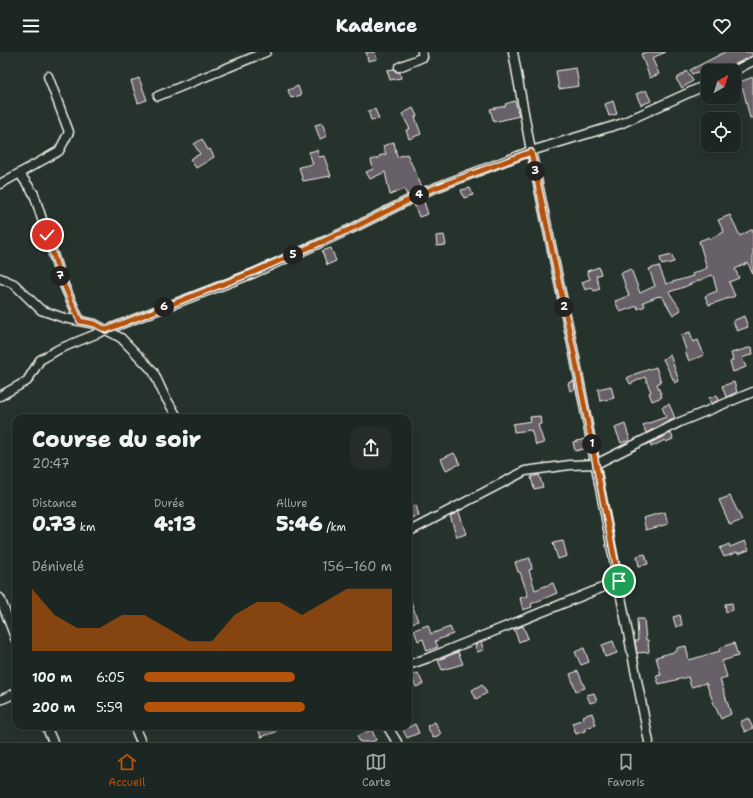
<!DOCTYPE html>
<html lang="fr">
<meta charset="utf-8">
<style>
body{margin:0;font-family:"Shantell Sans",sans-serif;background:#252e2a;color:#f1f3f6;height:100vh;display:flex;flex-direction:column;font-size:15px;white-space:nowrap}
*{box-sizing:border-box;margin:0}
p{font-size:13px;color:#a0a5a5}
.icon{flex:none;width:22px;height:22px;fill:none;stroke:currentColor;stroke-width:2;stroke-linecap:round;stroke-linejoin:round}
.map{position:relative;flex:1;overflow:hidden}
.panel{position:absolute;left:12px;top:362px;width:400px;height:316px;display:flex;flex-direction:column;background:#1c2622;border-radius:12px;box-shadow:0 2px 10px #0003,0 0 0 1px #3a4340}
.panel>*{flex:none}
.needle{width:26px;rotate:39deg}
.fabs{position:absolute;left:701px;top:12px;display:grid;gap:8px}
.fabs a{display:grid;place-items:center;width:40px;height:40px;border-radius:8px;background:#1c2622;box-shadow:0 2px 10px #0003,0 0 0 1px #3a4340;font-size:20px}
.pin{position:absolute;display:grid;place-items:center;width:34px;height:34px;color:#fff;margin:-17px;border:2px solid #fff;border-radius:50%;box-shadow:0 1px 4px #0007}
.km{position:absolute;width:20px;height:20px;margin:-10px;border-radius:50%;background:#222;color:#fff;font-size:11px;line-height:20px;text-align:center}
.round{display:grid;place-items:center;flex:none;width:42px;height:42px;border-radius:12px;background:#252e2a}
.summary{display:flex;align-items:center;justify-content:space-between;height:68px;padding:0 20px}
h1{font-size:22px;font-weight:800;line-height:30px}
.figures{display:grid;grid-template-columns:repeat(3,1fr);gap:6px;height:68px;padding:4px 20px}
.figures div{display:grid;align-content:center}
.figures b{font-size:20px;font-weight:800}
.figures small{font-size:11px;font-weight:400}
.figures p{font-size:11px}
.chart{height:112px;padding:8px 20px}
.chart p{display:flex;justify-content:space-between}
.chart svg{width:100%;height:72px;margin-top:4px;fill:#b45309;opacity:.7}
ul{padding:0 20px;list-style:none;font-size:13px}
li{display:grid;grid-template-columns:64px 48px 1fr;align-items:center;height:30px}
li i{height:10px;border-radius:5px;background:#b45309}
header{display:flex;justify-content:space-between;align-items:center;height:52px;padding:0 20px;background:#1c2622;font-size:18px;font-weight:800}
.menu{display:flex;justify-content:space-around;align-items:center;height:56px;border-top:1px solid #3a4340;background:#1c2622;font-size:11px;color:#a0a5a5}
.menu a{display:grid;justify-items:center;gap:2px}
.menu .active{color:#b45309}
.map>svg:first-child{display:block}
.building{fill:#686069;stroke:#f4f1e8}
.lines{fill:none;stroke-linecap:round;stroke-linejoin:round}
.minor-casing{stroke:#f4f1e8;stroke-width:11}
.minor{stroke:#26332d;stroke-width:8}
.route-casing{stroke:#fff;stroke-width:8}
.route{stroke:#b45309;stroke-width:5}
</style>
<header><svg class="icon" aria-label="menu" viewBox="0 0 24 24"><path d="M4 6h16M4 12h16M4 18h16"/></svg>Kadence<svg class="icon" aria-label="heart" viewBox="0 0 24 24"><path d="M12 20l-8-8c-3-5 5-10 8-4 3-6 11-1 8 4z"/></svg></header>
<div class="map">
<svg width="753" height="690" viewBox="0 0 753 690">
<rect width="100%" height="100%" fill="#26332d"/>
<filter id="ink" filterUnits="userSpaceOnUse"><feTurbulence type="fractalNoise" baseFrequency=".025" numOctaves="2"/><feDisplacementMap in="SourceGraphic" scale="8" xChannelSelector="R" yChannelSelector="G"/><feConvolveMatrix kernelMatrix="1 2 1 2 8 2 1 2 1" color-interpolation-filters="sRGB"/></filter>
<g filter="url(#ink)">
<!-- building -->
<path class="building" d="M366,0H375L377,7L368,9Z
M647,0H666L652,6L659,22L650,26L641,2Z
M725,0H751L753,4L731,14L729,19H721L718,13L692,22L690,18Z
M576,16L579,34L559,37L556,19Z
M394,17L396,20H400L401,26L390,28L387,18Z
M687,19L693,29L682,36L676,27Z
M753,25V66H750L743,37L737,40L734,32Z
M139,26L147,48L138,51L131,29Z
M298,34L301,43L291,46L288,38Z
M646,38L651,49L641,53L636,42Z
M515,49L519,64L494,70L490,57L506,54L505,52Z
M613,49L617,62L609,64L605,52Z
M413,56L417,64L415,65L421,82L409,87L406,78L410,77L402,62Z
M375,57L379,67L371,68L368,59Z
M322,71L327,84L320,87L315,73Z
M202,87L208,98L210,97L214,105L196,116L190,107L200,102L194,92Z
M394,90L397,105L407,102L422,135L407,143L404,137L390,143L385,120L370,127L366,120L373,117L371,108L379,106V104L386,102L383,94Z
M317,98L319,105L324,104L331,124L303,129L299,115L313,112L309,100Z
M470,136L473,143L464,146L461,138Z
M423,147L428,162L419,165L414,152Z
M730,163L740,184L753,177V223L748,211L735,217L739,226L729,230L735,244L709,253L705,244L717,239L713,224L712,223L684,235L669,240L681,258L673,263L662,244L659,245V244L643,250L645,254L638,257L637,254L620,260L615,249L629,244L621,221L631,217L640,241L655,234L649,217L659,214L666,232L693,224L692,222L707,216L699,189L709,185L710,187L724,180L718,168Z
M444,183L446,193L437,194L436,184Z
M331,196L336,209L327,213L322,199Z
M672,203L674,210L662,213L660,206Z
M599,215L601,222L596,224L600,237L594,239L592,236L585,238L582,230L590,227L587,219Z
M744,264L748,275L737,279L733,269Z
M690,280L693,290L698,288L704,303L689,309L685,299L686,298L681,283Z
M752,295L753,302L742,306L746,315L733,320L730,310L733,308L731,301Z
M670,303L679,329L675,331L663,307Z
M656,315L661,330L657,332L662,345L652,349L649,341L651,340L645,325L630,332L627,326L635,322Z
M574,329L575,337L570,339L568,331Z
M734,330L737,340L726,345L722,334Z
M611,334L614,346L600,349L598,337Z
M717,343L719,348L711,352L709,346Z
M669,352L675,366L646,381L643,373L666,365L662,355Z
M540,364L541,372L538,373L544,391L536,393L531,378L514,380L513,372L531,369L530,365Z
M625,372L630,388L621,391L615,376Z
M671,381L673,387L666,390L665,388L651,395L650,391Z
M585,387L587,396L575,399L573,390Z
M454,401L460,412L446,418L441,407Z
M539,423L543,435L534,437L531,425Z
M730,444L742,468L730,473L719,448Z
M416,453L419,464L409,466L408,455Z
M459,460L466,482L457,485L450,464Z
M665,460L668,472L646,478L643,466Z
M563,489L567,504L558,507L553,491Z
M745,489L749,498L738,502V500L724,505L720,496L729,492L730,495Z
M645,502L648,512L639,514L637,504Z
M530,506L532,517L529,518L535,538L553,531L557,541L531,552L532,555L523,558L520,546L528,544L520,520H518L515,510Z
M409,544L418,569L408,572V545Z
M732,551L733,558L726,560L725,552Z
M680,563L682,573L676,575L673,565Z
M637,567H644L646,588H648L649,600L637,601L635,589H638Z
M428,573L431,582L450,575L453,582L435,589L438,595L427,599L423,587L418,589L414,578Z
M523,574L528,586L519,590L514,577Z
M613,589L617,601L605,605L602,593Z
M481,590L484,598L477,600L475,593Z
M734,591L738,604L722,609L727,625L720,627L731,662L721,667L714,652L706,631L691,635L688,625L659,632L656,624L661,623L656,605L677,599V596L686,594L689,608L720,599L719,596Z
M584,596L589,610L581,613L575,600Z
M458,600L463,612L442,618L438,608Z
M578,619L585,636L576,639L570,622Z
M418,621L423,632L416,635L411,623Z
M482,632L487,641L476,647L472,638Z
M594,641L597,649L590,651L587,643Z
M592,661L596,673L585,676V679L576,682L572,671L584,667L583,664Z
M748,666L753,676L745,680L740,670Z
M435,670L441,682L433,686L427,674Z
M415,672L419,681L407,686L403,678Z
M257,674H274L276,680L261,685Z
M372,678L376,688L371,690H360L357,684Z"/>
<g class="lines">
<defs>
<path id="minor" d="M513,0L531,99L574,301L649,690
M399,15L423,5L422,0
M734,19L753,9
M158,44L266,0
M20,122L34,142L60,224L80,269
M0,132L59,99L69,80L48,24
M0,226L14,232L41,258L64,266L95,272L121,286L153,319L164,343L178,366
M0,344L27,329L40,308L59,297L106,278L254,221L353,176L427,139L531,99L620,72L708,32
M408,480L525,419L570,413L596,412L680,370L753,340
M0,546L16,588
M408,613L428,606L619,529
M0,648L16,641
M46,674L53,690
M134,674L141,690
M387,674L397,690"/>
</defs>
<!-- minor casing -->
<use href="#minor" class="minor-casing"/>
<!-- minor -->
<use href="#minor" class="minor"/>
</g>
</g>
<g class="lines" filter="url(#ink)">
<defs>
<path id="route" d="M47,183L60,224L80,269L95,272L106,278L254,220L353,176L427,139L531,100L574,301L619,529"/>
</defs>
<!-- route casing -->
<use href="#route" class="route-casing"/>
<!-- route -->
<use href="#route" class="route"/>
</g>
</svg>
<div class="fabs">
<a><svg class="needle" viewBox="-14 -14 28 28"><path d="M0-13l5 13h-10z" fill="#e53935"/><path d="M0 13l5-13h-10z" fill="#a0a5a5"/></svg></a>
<a><svg class="icon" aria-label="locate" viewBox="0 0 24 24"><circle cx="12" cy="12" r="6"/><path d="M12 2v4M12 18v4M2 12h4M18 12h4"/></svg></a>
</div>
<div class="pin" style="left:619px;top:529px;background:#1e9e55"><svg class="icon" aria-label="arrive" viewBox="0 0 24 24"><path d="M6 21V4h12l-3 4 3 4H6"/></svg></div>
<div class="pin" style="left:47px;top:183px;background:#d93025"><svg class="icon" aria-label="check" viewBox="0 0 24 24"><path d="M5 12l5 5 9-10"/></svg></div>
<b class="km" style="left:592px;top:392px">1</b>
<b class="km" style="left:564px;top:255px">2</b>
<b class="km" style="left:535px;top:119px">3</b>
<b class="km" style="left:419px;top:143px">4</b>
<b class="km" style="left:293px;top:203px">5</b>
<b class="km" style="left:164px;top:255px">6</b>
<b class="km" style="left:60px;top:224px">7</b>
<section class="panel">
<div class="summary"><div><h1>Course du soir</h1><p>20:47</p></div><a class="round"><svg class="icon" aria-label="share" viewBox="0 0 24 24"><path d="M12 15V3M7 8l5-5 5 5M5 13v7h14v-7"/></svg></a></div>
<div class="figures">
<div><p>Distance</p><b>0.73<small> km</small></b></div>
<div><p>Durée</p><b>4:13</b></div>
<div><p>Allure</p><b>5:46<small> /km</small></b></div>
</div>
<div class="chart"><p><span>Dénivelé</span>156–160 m</p>
<svg viewBox="0 0 160 44" preserveAspectRatio="none"><path d="M0 44V6L10 22L20 30L30 30L40 22L50 22L60 30L70 38L80 38L90 22L100 14L110 14L120 22L130 14L140 6L150 6L160 6V44z"/></svg>
</div>
<ul>
<li><b>100 m</b>6:05<i style="width:61%"></i></li>
<li><b>200 m</b>5:59<i style="width:65%"></i></li>
</ul>
</section>
</div>
<nav class="menu">
<a class="active"><svg class="icon" aria-label="home" viewBox="0 0 24 24"><path d="M3 11l9-7 9 7M6 9v11h12V9"/></svg>Accueil</a>
<a><svg class="icon" aria-label="map" viewBox="0 0 24 24"><path d="M3 6l6-2 6 2 6-2v14l-6 2-6-2-6 2zM9 4v14M15 6v14"/></svg>Carte</a>
<a><svg class="icon" aria-label="saved" viewBox="0 0 24 24"><path d="M7 4h10v16l-5-4-5 4z"/></svg>Favoris</a>
</nav>
